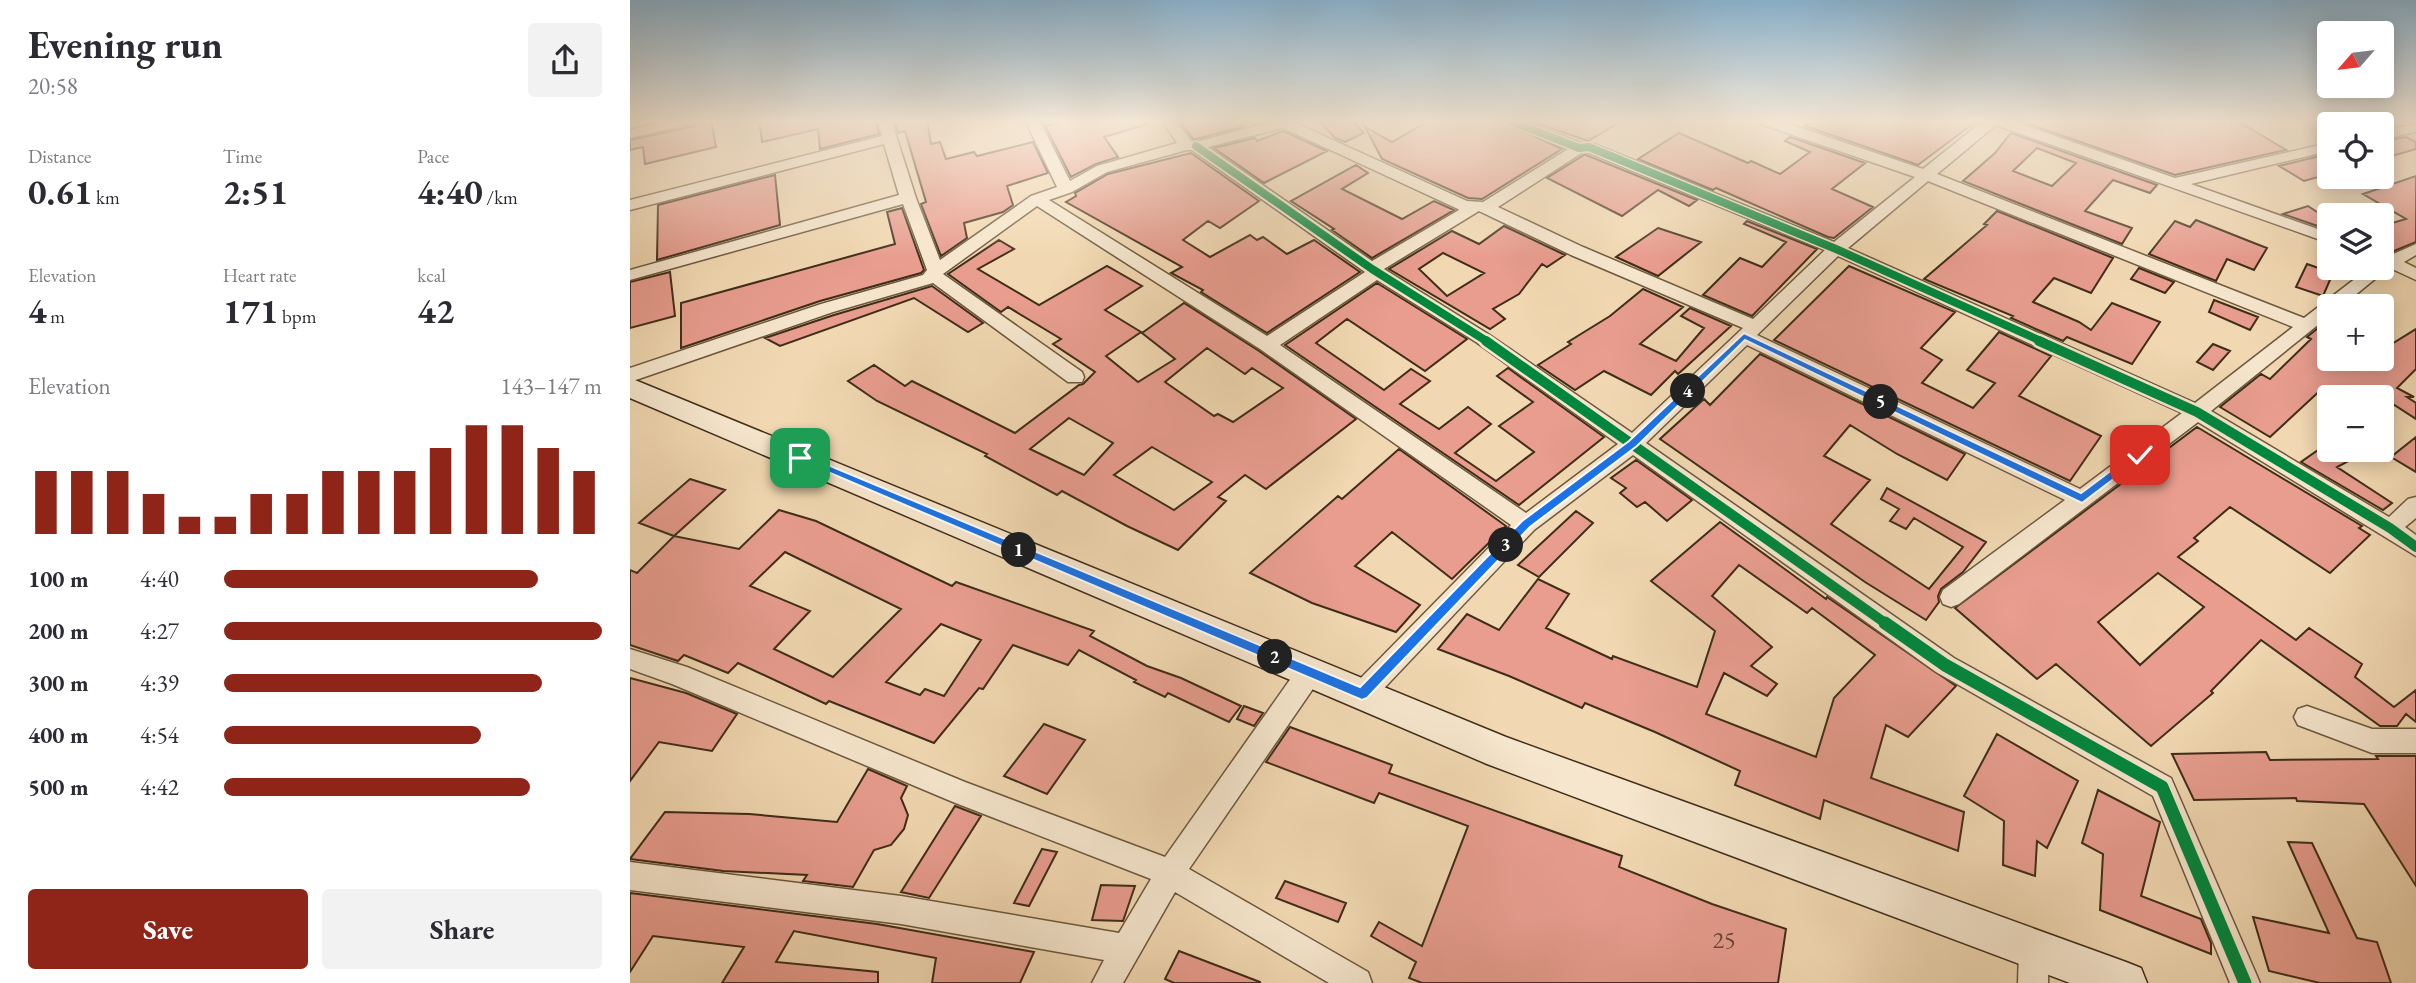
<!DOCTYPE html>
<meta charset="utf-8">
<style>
body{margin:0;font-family:"EB Garamond",serif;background:#f2f2f3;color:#2b2b33;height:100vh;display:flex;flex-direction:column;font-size:26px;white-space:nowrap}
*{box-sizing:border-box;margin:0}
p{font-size:23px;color:#7c7c81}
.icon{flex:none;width:38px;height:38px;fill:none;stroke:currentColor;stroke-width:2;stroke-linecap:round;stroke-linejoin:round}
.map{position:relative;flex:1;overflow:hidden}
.details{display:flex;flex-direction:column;background:#fff;width:630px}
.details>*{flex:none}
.needle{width:46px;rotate:242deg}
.buttons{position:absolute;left:1687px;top:21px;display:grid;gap:14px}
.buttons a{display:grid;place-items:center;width:77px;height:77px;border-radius:7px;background:#fff;box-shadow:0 4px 18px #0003;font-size:35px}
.pin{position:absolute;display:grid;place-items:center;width:60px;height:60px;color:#fff;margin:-30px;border-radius:14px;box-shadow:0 4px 10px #0006}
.km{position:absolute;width:35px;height:35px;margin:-18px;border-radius:50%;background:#222;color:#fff;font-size:19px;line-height:35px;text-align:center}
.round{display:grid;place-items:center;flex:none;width:74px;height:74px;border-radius:7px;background:#f2f2f3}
.summary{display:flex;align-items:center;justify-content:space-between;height:119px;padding:0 28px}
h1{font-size:38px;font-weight:700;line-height:52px}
.figures{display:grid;grid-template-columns:repeat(3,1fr);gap:10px;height:119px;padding:7px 28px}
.figures div{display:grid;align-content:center}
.figures b{font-size:35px;font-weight:700}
.figures small{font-size:19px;font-weight:400}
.figures p{font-size:19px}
.chart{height:196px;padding:14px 28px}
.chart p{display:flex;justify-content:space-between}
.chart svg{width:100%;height:126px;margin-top:7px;stroke:#8f2418;stroke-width:6}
.button{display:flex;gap:14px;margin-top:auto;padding:14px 28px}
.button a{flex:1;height:80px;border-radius:7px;background:#8f2418;color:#fff;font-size:28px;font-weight:700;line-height:80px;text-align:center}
.button a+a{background:#f2f2f3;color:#2b2b33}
ul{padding:0 28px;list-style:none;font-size:23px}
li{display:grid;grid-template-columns:112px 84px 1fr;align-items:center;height:52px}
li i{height:18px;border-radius:9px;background:#8f2418}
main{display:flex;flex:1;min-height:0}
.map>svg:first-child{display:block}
.building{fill:#e89d8f;stroke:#3f2d18;stroke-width:2;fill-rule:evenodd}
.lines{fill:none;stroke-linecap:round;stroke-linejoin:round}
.minor-casing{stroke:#6c583e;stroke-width:3}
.secondary-casing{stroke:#3f2d18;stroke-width:3}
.minor{fill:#f6e6cd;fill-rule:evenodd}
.secondary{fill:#f6e6cd;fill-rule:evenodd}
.cycleway-far2-casing{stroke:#f6e6cd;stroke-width:11}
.cycleway-far1-casing{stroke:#f6e6cd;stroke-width:15}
.cycleway-casing{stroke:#f6e6cd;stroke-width:18}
.cycleway-far2{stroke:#00873e;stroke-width:8}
.cycleway-far1{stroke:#00873e;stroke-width:10}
.cycleway{stroke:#00873e;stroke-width:13}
.route{fill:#1a73e8;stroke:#fff;stroke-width:2}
.labels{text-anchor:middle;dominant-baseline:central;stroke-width:5;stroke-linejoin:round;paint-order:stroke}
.near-number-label{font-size:24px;fill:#694936}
</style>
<main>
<section class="details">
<div class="summary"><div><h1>Evening run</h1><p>20:58</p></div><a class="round"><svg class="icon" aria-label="share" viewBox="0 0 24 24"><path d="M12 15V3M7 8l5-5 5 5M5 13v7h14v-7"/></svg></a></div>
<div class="figures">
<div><p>Distance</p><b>0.61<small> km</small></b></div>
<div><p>Time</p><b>2:51</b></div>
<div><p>Pace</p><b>4:40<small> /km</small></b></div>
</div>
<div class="figures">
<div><p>Elevation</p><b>4<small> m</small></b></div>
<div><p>Heart rate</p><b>171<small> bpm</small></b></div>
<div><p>kcal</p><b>42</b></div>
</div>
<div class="chart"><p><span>Elevation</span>143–147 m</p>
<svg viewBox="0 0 160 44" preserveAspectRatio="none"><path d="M5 44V22M15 44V22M25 44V22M35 44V30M45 44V38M55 44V38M65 44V30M75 44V30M85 44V22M95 44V22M105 44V22M115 44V14M125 44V6M135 44V6M145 44V14M155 44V22"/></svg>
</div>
<ul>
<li><b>100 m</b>4:40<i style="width:83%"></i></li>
<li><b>200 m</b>4:27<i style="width:100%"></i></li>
<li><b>300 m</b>4:39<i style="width:84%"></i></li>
<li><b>400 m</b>4:54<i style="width:68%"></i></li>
<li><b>500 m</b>4:42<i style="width:81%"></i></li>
</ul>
<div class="button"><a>Save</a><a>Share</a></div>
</section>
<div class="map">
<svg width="1786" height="983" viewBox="0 0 1786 983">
<rect width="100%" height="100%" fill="#f1d8b2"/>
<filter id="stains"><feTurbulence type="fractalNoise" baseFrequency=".00286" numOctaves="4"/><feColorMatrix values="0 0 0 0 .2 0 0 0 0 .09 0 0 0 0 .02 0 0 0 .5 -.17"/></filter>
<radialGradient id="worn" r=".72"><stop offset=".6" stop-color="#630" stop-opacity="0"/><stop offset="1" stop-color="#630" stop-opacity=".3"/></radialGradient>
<!-- building -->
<path class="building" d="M69,120H81L86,147L15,164L13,147L0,150V140L65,126Z
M129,120H245L249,134L190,149L188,129L132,142Z
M264,120H297L301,144L310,142L316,159L344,152L347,156L403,142L418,173L377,186L383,205L373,212L334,223L337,238L311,256L291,204L296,202L275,131L268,133Z
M437,120H518V124L474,137L488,157L466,164L441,177L415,126Z
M549,120H580L583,124L608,120L613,127L566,139H563Z
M688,120H722L734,133L715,142L705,138Z
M800,120H869L932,149L852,199L838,198L752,159L735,127L762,142Z
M898,120H994L958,141Z
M1184,120H1348L1288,165L1175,126Z
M1606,120L1656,150L1545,175L1390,121Z
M653,131L697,151L634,183L584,148L625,138L627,141Z
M1049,133L1118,163L1121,161L1150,174L1180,152L1155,141L1160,137L1235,163L1202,189L1243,207L1204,238L1198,237L1086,188L1083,190L1008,159Z
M1381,133L1527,185L1520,193L1483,180L1455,211L1502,228L1492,244L1333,181L1365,153ZM1407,148L1446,163L1422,186L1383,171Z
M1776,137L1786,142V149L1752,159V141Z
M561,153L629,201L590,228L578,221L553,240L580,257L620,235L627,240L633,237L657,254L684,240L730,272L637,333L571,292L573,290L541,273L552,267L436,202L446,196L445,193L478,174Z
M954,155H956L1067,200L1059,206L1028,190L992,216L917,178Z
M1694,155L1699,158V174L1674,181L1649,166Z
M726,165L738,173L712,189L772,219L804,201L824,210L742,258L702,230L704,229L661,201Z
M145,175L150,225L27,260L28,205Z
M1786,176V242L1764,251L1758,247L1752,249V226L1776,219L1733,194Z
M1678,206L1699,220V230L1653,214Z
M272,208L294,270L291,273L190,301L51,348V303L265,244L257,212Z
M1367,211L1483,258L1461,293L1424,278L1403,302L1449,322L1461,330L1482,303L1530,322L1502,364L1437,337L1433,341L1381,318L1383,316L1294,279L1357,225L1354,224Z
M1566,220L1624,243L1637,248L1624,270L1597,259L1586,281L1519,254L1545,221L1560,227Z
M1117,221L1187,249L1122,316L1073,295L1110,258L1132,267L1156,242L1114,224Z
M874,226L935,255L917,267L912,264L889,294L863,309L875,319L860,329L759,269L822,231L849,244ZM813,253L854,273L817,296L789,269Z
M1028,228L1071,242L1028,276L986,257Z
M369,240L384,249L348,269L409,305L477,266L512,286L475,310L511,332L476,356L508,382L545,359L512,333L554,303L629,351L726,419L636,489L615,475L588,497L596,501L548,550L497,526L432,491L427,495L355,456L357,454L247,401L218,381L244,365L275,386L282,381L385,433L449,385L453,384L465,372L423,344L431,339L378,307L371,312L318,274ZM577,348L615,374L622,368L653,388L603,422L588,414L584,416L535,382ZM439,418L483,443L454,475L400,449ZM522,447L582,482L544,510L484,475Z
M1677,264L1703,273L1693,296L1666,287Z
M1219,266L1325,312L1291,348L1312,360L1292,383L1343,408L1365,383L1337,370L1369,332L1421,356L1389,396L1471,436L1440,481L1144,340Z
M1509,268L1544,282L1535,293L1501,279Z
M40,272L45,316L0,328V282Z
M747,283L837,339L795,371L717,319L686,343L754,390L781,369L800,381L770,404L809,429L838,407L861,424L825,453L866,481L904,452L869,426L903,402L867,376L878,368L974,437L889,505L655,345Z
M302,286L353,323L338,332L284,298L150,346L135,338L204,315Z
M1013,289L1053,307L1010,344L1046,361L1074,328L1051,316L1060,308L1101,326L1048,374L1045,371L1021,395L974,371L945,390L908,365L941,344L938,342L980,316Z
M1584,300L1628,317L1620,330L1579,312Z
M1699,319V359H1752V350L1786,329V369L1767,388L1784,397H1777L1786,403V419L1752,397H1716L1695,386L1640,437L1590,407L1631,374L1640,379L1681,339L1677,337Z
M1583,344L1600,351L1583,370L1567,362Z
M1130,354L1335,454L1317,480L1267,454L1220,425L1194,456L1240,480L1201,524L1299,589L1333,547L1284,518L1276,529L1260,521L1269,509L1251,499L1257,488L1356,542L1333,572L1311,589L1308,596L1309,602L1296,620L1235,582L1030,439L1074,399L1080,405Z
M1567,427L1732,526L1729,528L1740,535L1700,573L1600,507L1564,538L1568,541L1548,557L1666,640L1679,628L1732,664L1725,677L1764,707L1786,690V722L1776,714L1767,726H1750L1631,640L1581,691L1583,693L1521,746L1426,664L1407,679L1325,608ZM1528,573L1574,607L1510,665L1468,622Z
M1786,437V472L1761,457Z
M769,449L876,526L822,579L762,532L725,566L790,605L766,632L682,603L620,573L708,496L712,499Z
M1688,450H1739L1707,467L1762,503L1753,510L1671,462Z
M1006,460L1062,500L1037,521L1015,502L1007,507L990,493L996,488L981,478Z
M60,479L95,490L44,536L9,523Z
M149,510L186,521L322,586L326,582L464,631L460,636L517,666L551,678L611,706L599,722L538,693L535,697L504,682L506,680L449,650L438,665L383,645L353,689L349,688L304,743L199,701L196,704L108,663L98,673L54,655L48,661L0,645V570L7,573L44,536L109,549ZM155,552L271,609L203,677L144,649L180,611L120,586ZM311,624L351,640L314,696L295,689L290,695L256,682Z
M946,511L963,523L909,577L888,565Z
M1090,522L1196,599L1197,597L1326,686L1278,737L1256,725L1241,778L1334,812L1328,851L1194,800L1190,819L1105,785L1110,771L1025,732L955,703L952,708L879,676L808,649L837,614L869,630L908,579L939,594L916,628L982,659L983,656L1067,687L1085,631L1021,581ZM1109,565L1177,613L1182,608L1245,655L1204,698L1186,757L1076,714L1094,673L1137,696L1147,684L1121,666L1142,647L1082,596Z
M0,678L56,693L107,714L82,751L29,742L0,781Z
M614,706L633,713L624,726L607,719Z
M414,724L455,740L417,794L374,776Z
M660,727L762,765L759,773L992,856L989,867L1082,904L1156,929L1148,983H792L779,978L786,962L741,936L749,922L792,946L838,826L749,793L744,803L636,762Z
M1367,734L1448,781L1417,848L1407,841L1405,876L1373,865L1374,821L1334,796Z
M1636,752L1640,760L1748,759L1746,756H1786V886L1734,804L1667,801L1666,798L1564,800L1542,754Z
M238,769L277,786L271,798L278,815L274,829L261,845L244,850L223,887L173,881L177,875L93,871L0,859L35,812L119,814L207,822Z
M1468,790L1530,822L1511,896L1571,919L1581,943V954L1470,910L1473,854L1452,843Z
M325,806L351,816L299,898L271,892Z
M1658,842L1682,843L1727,938L1747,942L1761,983H1690L1639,971L1623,917L1699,933Z
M412,849L427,852L399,906L384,903Z
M655,881L716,903L708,922L646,898Z
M471,885L505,886L493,921L462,920Z
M0,893L247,924L404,952L390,983H302L306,958L164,931L146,962L248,972V983H92L114,947L23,936L0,972Z
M549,951L630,982V983H544L535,979Z"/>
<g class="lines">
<defs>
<path id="minor" d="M41,120H66L64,123L0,138V130Z
M247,120H261L286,198L310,260L401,196L427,187L395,120H409L440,181L467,166L547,143L532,120H546L561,141L566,142L649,120H659L837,201L853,202L938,149L871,120H891L951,143L964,144L1204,242L1285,177L1128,123L1126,120H1147L1293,169L1354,120H1380L1545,178L1699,143V151L1561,184L1699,233V243L1366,125L1307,174L1674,318L1739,268H1752V252L1761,255L1786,244V255L1774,262L1786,268V280L1760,268L1757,269L1712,306H1699V316L1581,411L1759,517L1778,499L1786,497V518L1775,527L1786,535V556L1568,422L1329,604L1321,607L1313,604L1310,597L1313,590L1435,500L1117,345L1016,443L1324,658L1541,778L1630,983H1600L1523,796L1306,672L1003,455L904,530L741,702L732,705L723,702L720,694L723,686L881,525L630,349L407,206L313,274L452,372L454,377L452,382H438L303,283L203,312L0,382V368L191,304L293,275L297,270L273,204L0,280V270L269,195L254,144L0,210V200L252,136ZM653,128L828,209L829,210L742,261L578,147ZM557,150H562L735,272L637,336L419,200L442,192L477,172ZM953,152H957L1195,250L1123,319L953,247L868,207ZM1298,181L1663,327L1565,403L1218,248ZM849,211L941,255L1113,328L1002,433L858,334L754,269ZM1208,256L1552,413L1450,489L1127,335ZM747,280L846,342L988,444L896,513L650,345Z
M1786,124V132L1752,139V131Z
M0,649L57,667L335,782L535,857L671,664L680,661L689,664L692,672L689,680L559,869L738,972L742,983H699L545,892L493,983H462L474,960L271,924L0,890V862L271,896L489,933L521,879L323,802L42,684L0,669Z
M1677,706L1742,729H1786V753H1742L1668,725L1664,717L1668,709Z
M1404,934L1414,939L1419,949L1418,983H1388L1389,949L1394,939Z"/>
<path id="secondary" d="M0,378L876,737L1496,962L1511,968L1517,983H1440L857,764L0,398Z"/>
</defs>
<!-- minor casing -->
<use href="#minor" class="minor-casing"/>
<!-- secondary casing -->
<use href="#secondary" class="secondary-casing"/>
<!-- minor -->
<use href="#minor" class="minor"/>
<!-- secondary -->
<use href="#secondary" class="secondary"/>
<defs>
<path id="cycleway-far2" d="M878,120L949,148L959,147L1206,249L1413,342
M566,146L742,269L858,342"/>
<path id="cycleway-far1" d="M856,341L1258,625
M1409,341L1567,412L1760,528L1786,547"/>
<path id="cycleway" d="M1255,623L1315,665L1532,787L1615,983"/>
</defs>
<!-- cycleway-far2 casing -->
<use href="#cycleway-far2" class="cycleway-far2-casing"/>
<!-- cycleway-far1 casing -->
<use href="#cycleway-far1" class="cycleway-far1-casing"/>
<!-- cycleway casing -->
<use href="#cycleway" class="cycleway-casing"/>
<!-- cycleway-far2 -->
<use href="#cycleway-far2" class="cycleway-far2"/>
<!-- cycleway-far1 -->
<use href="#cycleway-far1" class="cycleway-far1"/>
<!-- cycleway -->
<use href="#cycleway" class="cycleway"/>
</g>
<!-- sky -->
<linearGradient id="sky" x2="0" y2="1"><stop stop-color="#8ab6d4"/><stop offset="0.47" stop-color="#f9eddc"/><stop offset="1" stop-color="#f9eddc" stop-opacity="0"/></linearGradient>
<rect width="1786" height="258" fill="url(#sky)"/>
<!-- route -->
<path class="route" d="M1114,333L1451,493L1506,452H1514L1515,455L1452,503L1115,340L1007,446L900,527L737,698L732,700L165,458L170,454L174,455L730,687L892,521L999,441Z"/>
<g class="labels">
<!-- near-number labels -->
<g class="near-number-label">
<text x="1094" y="939">25</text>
</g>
</g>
<rect width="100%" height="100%" filter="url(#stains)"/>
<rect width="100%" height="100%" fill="url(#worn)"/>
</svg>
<div class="buttons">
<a><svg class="needle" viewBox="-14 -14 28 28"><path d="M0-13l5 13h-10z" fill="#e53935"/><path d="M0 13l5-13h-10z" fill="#7c7c81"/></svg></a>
<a><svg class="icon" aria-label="locate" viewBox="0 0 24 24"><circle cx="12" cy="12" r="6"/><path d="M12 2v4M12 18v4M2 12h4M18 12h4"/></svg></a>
<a><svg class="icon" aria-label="layers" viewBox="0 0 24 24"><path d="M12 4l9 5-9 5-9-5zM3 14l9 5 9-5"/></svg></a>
<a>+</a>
<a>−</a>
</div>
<div class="pin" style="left:170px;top:458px;background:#1e9e55"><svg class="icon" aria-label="arrive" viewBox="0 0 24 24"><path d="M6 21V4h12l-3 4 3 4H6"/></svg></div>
<div class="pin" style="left:1510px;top:455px;background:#d93025"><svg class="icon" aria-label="check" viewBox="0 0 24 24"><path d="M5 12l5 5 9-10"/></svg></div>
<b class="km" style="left:389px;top:550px">1</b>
<b class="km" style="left:645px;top:657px">2</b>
<b class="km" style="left:876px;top:545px">3</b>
<b class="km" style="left:1058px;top:391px">4</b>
<b class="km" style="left:1251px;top:402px">5</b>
</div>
</main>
